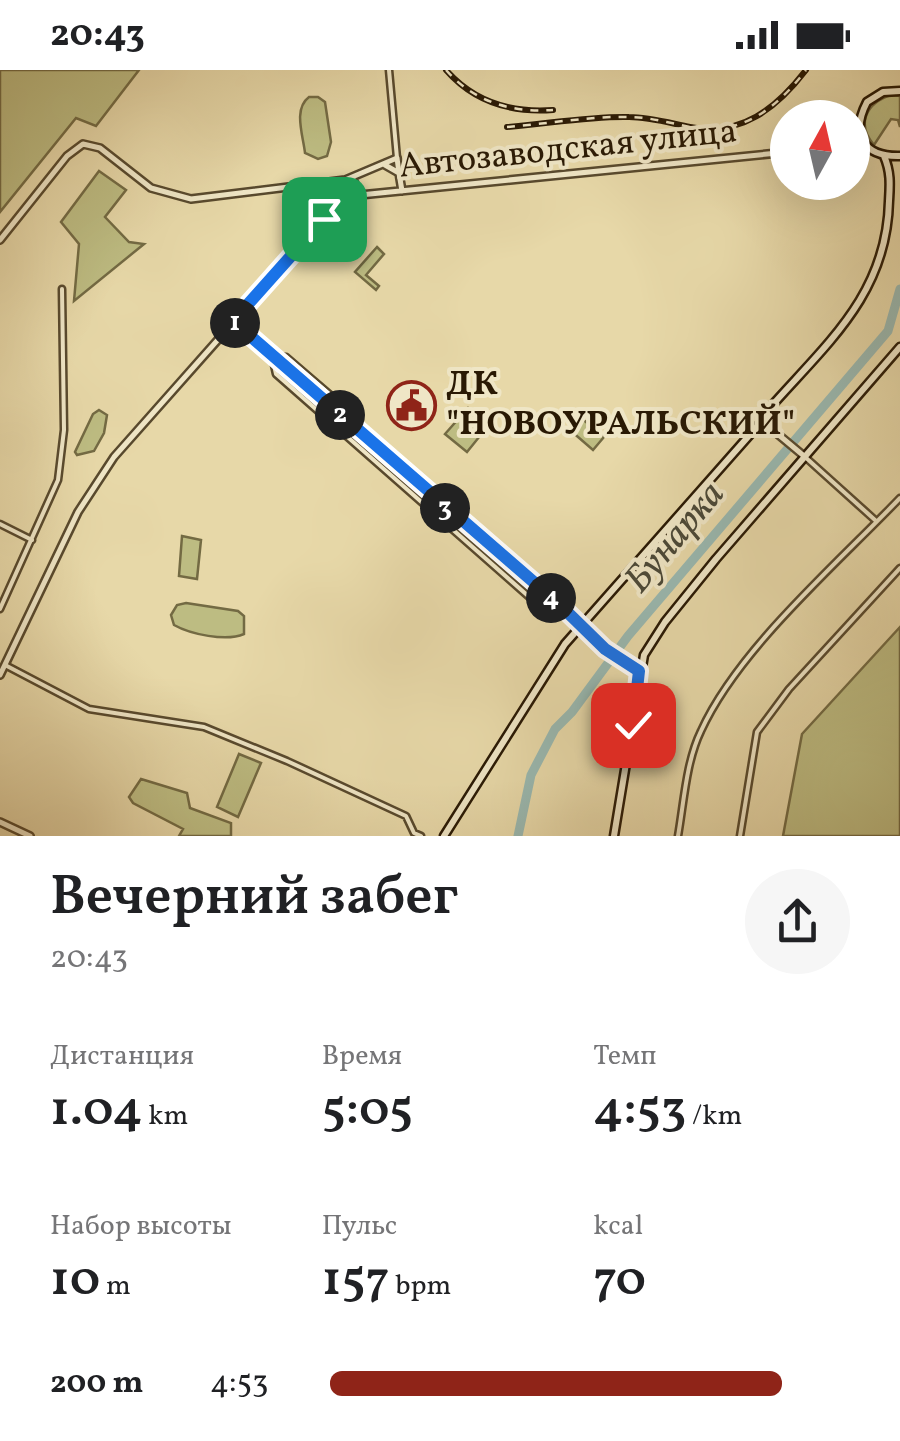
<!DOCTYPE html>
<html lang="ru">
<meta charset="utf-8">
<style>
body{margin:0;font-family:Vollkorn,serif;background:#f6f6f6;color:#202124;height:100vh;display:flex;flex-direction:column;font-size:38px;white-space:nowrap}
*{box-sizing:border-box;margin:0}
p{font-size:32px;color:#757577}
.icon{flex:none;width:55px;height:55px;fill:none;stroke:currentColor;stroke-width:2;stroke-linecap:round;stroke-linejoin:round}
.map{position:relative;height:766px;overflow:hidden}
.panel{display:flex;flex-direction:column;background:#fff;flex:1}
.panel>*{flex:none}
.needle{width:65px;rotate:8deg}
.tools{position:absolute;left:770px;top:30px;display:grid;gap:20px}
.tools a{display:grid;place-items:center;width:100px;height:100px;border-radius:50%;background:#fff;box-shadow:0 10px 40px #0002;font-size:50px}
.pin{position:absolute;display:grid;place-items:center;width:85px;height:85px;color:#fff;margin:-42px;border-radius:20px;box-shadow:0 5px 15px #0006}
.km{position:absolute;width:50px;height:50px;margin:-25px;border-radius:50%;background:#222;color:#fff;font-size:28px;line-height:50px;text-align:center}
.round{display:grid;place-items:center;flex:none;width:105px;height:105px;border-radius:52px;background:#f6f6f6}
.head{display:flex;align-items:center;justify-content:space-between;height:170px;padding:0 50px}
h1{font-size:55px;font-weight:600;line-height:75px}
.metrics{display:grid;grid-template-columns:repeat(3,1fr);gap:15px;height:170px;padding:10px 50px}
.metrics div{display:grid;align-content:center}
.metrics b{font-size:50px;font-weight:600}
.metrics small{font-size:28px;font-weight:400}
.metrics p{font-size:28px}
ul{padding:0 50px;list-style:none;font-size:32px}
li{display:grid;grid-template-columns:160px 120px 1fr;align-items:center;height:75px}
li i{height:25px;border-radius:12px;background:#8f2418}
.status{display:flex;justify-content:space-between;align-items:center;height:70px;padding:0 50px;background:#fff;direction:ltr}
.status svg{height:28px;fill:currentColor}
.map>svg:first-child{display:block}
.green{fill:#bdbc82;stroke:#736a43;stroke-width:2.5}
.lines{fill:none;stroke-linecap:round;stroke-linejoin:round}
.river{stroke:#99b8b0;stroke-width:9}
.minor-casing{stroke:#58492d;stroke-width:9}
.tertiary-casing{stroke:#58492d;stroke-width:10}
.secondary-casing{stroke:#291904;stroke-width:11}
.minor{stroke:#efe6c6;stroke-width:4}
.tertiary{stroke:#efe6c6;stroke-width:5}
.secondary{stroke:#efe6c6;stroke-width:6}
.rail-casing{stroke:#291904;stroke-width:6}
.rail{stroke:#efe6c6;stroke-width:2.5;stroke-dasharray:8;stroke-linecap:butt}
.route-casing{stroke:#fff;stroke-width:20}
.route{stroke:#1a73e8;stroke-width:12}
.labels{text-anchor:middle;dominant-baseline:central;stroke-width:8;stroke-linejoin:round;paint-order:stroke}
.street-label{font-size:35px;fill:#291904;stroke:#efe6c6}
.poi-label{font-size:35px;font-weight:bold;fill:#291904;stroke:#efe6c6;text-anchor:start}
.water-label{font-size:38px;font-style:italic;fill:#4b4938;stroke:#efe6c6}
</style>
<div class="status"><b>20:43</b><svg viewBox="0 0 49 12"><path d="M0 12V9h3v3zM5 12V6h3v6zM10 12V3h3v9zM15 12V0h3v12zM26 1h20v11H26zM47 4h2v5h-2z"/></svg></div>
<div class="map">
<svg width="900" height="766" viewBox="0 0 900 766">
<rect width="100%" height="100%" fill="#e7d8a8"/>
<filter id="stains"><feTurbulence type="fractalNoise" baseFrequency=".002" numOctaves="4"/><feColorMatrix values="0 0 0 0 .2 0 0 0 0 .09 0 0 0 0 .02 0 0 0 .5 -.17"/></filter>
<radialGradient id="worn" r=".72"><stop offset=".6" stop-color="#630" stop-opacity="0"/><stop offset="1" stop-color="#630" stop-opacity=".3"/></radialGradient>
<!-- green -->
<path class="green" d="M0,0H139L96,56L76,48L0,142Z
M891,25L900,26V57L898,50L891,49L874,75C856,54 866,33 891,25Z
M309,27H318L325,32L331,72L327,86L318,89L305,83C303,65 293,39 309,27Z
M99,101L126,120L105,147L129,172L144,174L74,231L79,174L61,152Z
M377,177L384,184L366,205L379,216L376,220L355,202Z
M468,338L488,356L467,382L445,364Z
M99,340L107,345L104,363L94,381L77,385L75,382L93,344Z
M580,347L604,367L593,380L570,360Z
M182,466L201,470L197,509L179,506Z
M186,533L238,541L244,546V564C226,572 190,564 174,555L171,545L177,535Z
M900,557V766H783L802,664Z
M239,684L261,693L238,747L217,737Z
M141,709L187,723L190,738L231,753V766H179L183,759L133,733L129,727Z"/>
<g class="lines">
<!-- river -->
<path class="river" d="M518,766L531,705L555,659L572,642L628,566L888,261L900,219"/>
<defs>
<path id="minor" d="M389,0L397,88
M357,348L286,287L272,286L276,304L535,532L559,534
M804,386L875,450
M0,454L32,470
M0,539L58,410L64,360L62,219
M5,595L89,639L204,657L287,691L406,746L414,763L421,766
M678,766C684,732 686,692 701,661C738,579 837,494 900,428
M740,766L757,662L789,619L900,498"/>
<path id="tertiary" d="M852,73L865,76
M385,95L399,103L402,121
M352,107L360,125
M0,170L67,86L83,74L100,78L151,118L191,129L345,110L397,88L399,103
M233,251L580,556
M762,351L804,386
M0,605L78,442L114,387L333,140L360,125L788,82
M0,752L30,766"/>
<path id="secondary" d="M900,21L883,22L867,32C850,65 864,87 900,86
M581,557L620,591L639,601
M444,766L565,574L762,351L768,340C826,274 887,225 889,131C890,115 891,102 884,86
M614,766L644,585L665,552L716,489L900,277"/>
</defs>
<!-- minor casing -->
<use href="#minor" class="minor-casing"/>
<!-- tertiary casing -->
<use href="#tertiary" class="tertiary-casing"/>
<!-- secondary casing -->
<use href="#secondary" class="secondary-casing"/>
<!-- minor -->
<use href="#minor" class="minor"/>
<!-- tertiary -->
<use href="#tertiary" class="tertiary"/>
<!-- secondary -->
<use href="#secondary" class="secondary"/>
<defs>
<path id="rail" d="M446,0C474,32 512,43 553,40
M507,57C547,54 589,46 629,47C649,47 670,53 690,57C741,67 777,38 806,0"/>
</defs>
<!-- rail casing -->
<use href="#rail" class="rail-casing"/>
<!-- rail -->
<use href="#rail" class="rail"/>
</g>
<g class="lines">
<defs>
<path id="route" d="M324,149L233,251L559,534L605,579L639,601L633,655"/>
</defs>
<!-- route casing -->
<use href="#route" class="route-casing"/>
<!-- route -->
<use href="#route" class="route"/>
</g>
<!-- icons -->
<defs>
<symbol id="civic-ring" viewBox="-11 -11 22 22"><circle r="9.5" fill="#efe6c6" stroke="#8f2418" stroke-width="1.5"/><path d="M-.6-6.5H3V-4.5H.6V-3L4-1V1h2V6H-6V1h2V-1L-.6-3ZM-1.2 2.5V6h2.4V2.5Z" fill="#8f2418"/></symbol>
</defs>
<g fill-rule="evenodd">
<use href="#civic-ring" x="384" y="308" width="55" height="55"/>
</g>
<g class="labels">
<!-- street labels -->
<g class="street-label">
<text transform="translate(568 80) rotate(-6)">Автозаводская улица</text>
</g>
<!-- poi labels -->
<g class="poi-label">
<text x="446" y="315">ДК<tspan x="446" dy="40">"НОВОУРАЛЬСКИЙ"</tspan></text>
</g>
<!-- water labels -->
<g class="water-label">
<text transform="translate(676 468) rotate(-50)">Бунарка</text>
</g>
</g>
<rect width="100%" height="100%" filter="url(#stains)"/>
<rect width="100%" height="100%" fill="url(#worn)"/>
</svg>
<div class="tools">
<a><svg class="needle" viewBox="-14 -14 28 28"><path d="M0-13l5 13h-10z" fill="#e53935"/><path d="M0 13l5-13h-10z" fill="#757577"/></svg></a>
</div>
<div class="pin" style="left:324px;top:149px;background:#1e9e55"><svg class="icon" aria-label="arrive" viewBox="0 0 24 24"><path d="M6 21V4h12l-3 4 3 4H6"/></svg></div>
<div class="pin" style="left:633px;top:655px;background:#d93025"><svg class="icon" aria-label="check" viewBox="0 0 24 24"><path d="M5 12l5 5 9-10"/></svg></div>
<b class="km" style="left:235px;top:253px">1</b>
<b class="km" style="left:340px;top:345px">2</b>
<b class="km" style="left:445px;top:438px">3</b>
<b class="km" style="left:551px;top:528px">4</b>
</div>
<section class="panel">
<div class="head"><div><h1>Вечерний забег</h1><p>20:43</p></div><a class="round"><svg class="icon" aria-label="share" viewBox="0 0 24 24"><path d="M12 15V3M7 8l5-5 5 5M5 13v7h14v-7"/></svg></a></div>
<div class="metrics">
<div><p>Дистанция</p><b>1.04<small> km</small></b></div>
<div><p>Время</p><b>5:05</b></div>
<div><p>Темп</p><b>4:53<small> /km</small></b></div>
</div>
<div class="metrics">
<div><p>Набор высоты</p><b>10<small> m</small></b></div>
<div><p>Пульс</p><b>157<small> bpm</small></b></div>
<div><p>kcal</p><b>70</b></div>
</div>
<ul>
<li><b>200 m</b>4:53<i style="width:87%"></i></li>
</ul>
</section>
